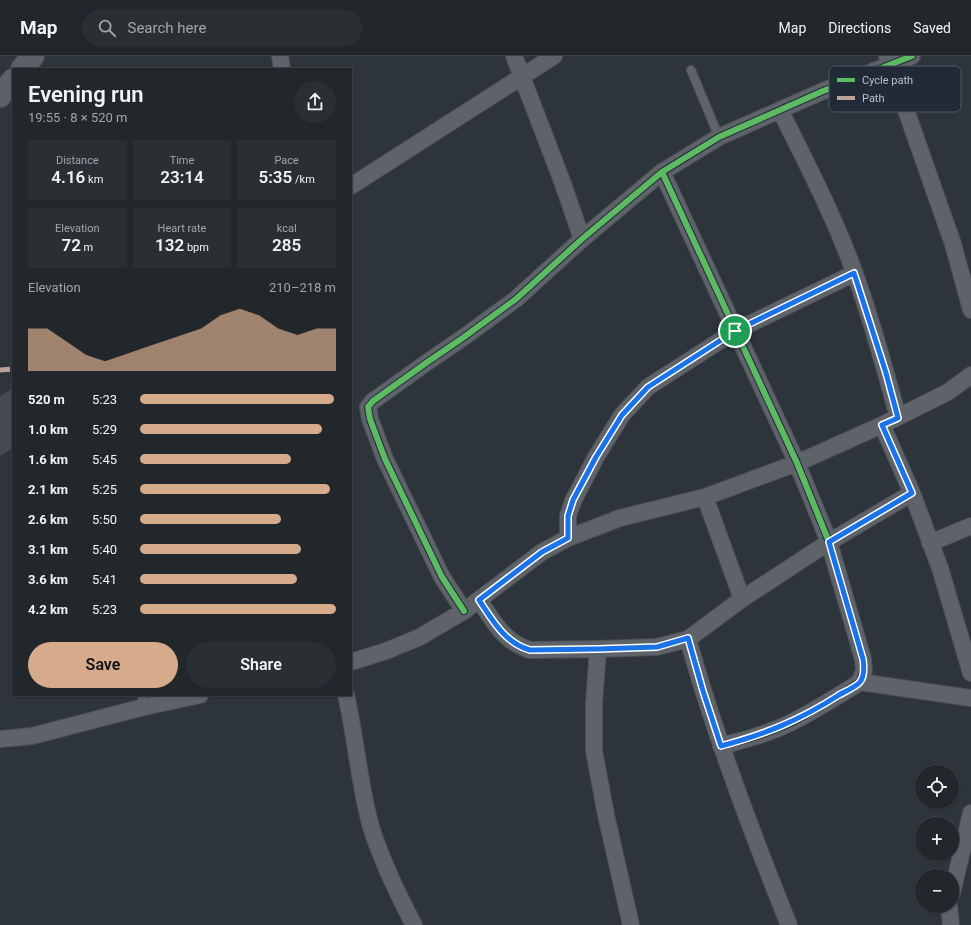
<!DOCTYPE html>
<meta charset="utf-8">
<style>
body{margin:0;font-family:Roboto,sans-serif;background:#2a2f34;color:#f1f3f6;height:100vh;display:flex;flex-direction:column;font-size:15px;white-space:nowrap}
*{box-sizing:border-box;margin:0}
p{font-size:13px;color:#a2a5a9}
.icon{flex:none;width:22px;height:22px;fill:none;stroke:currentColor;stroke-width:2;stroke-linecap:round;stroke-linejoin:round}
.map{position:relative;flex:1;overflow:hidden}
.side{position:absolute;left:12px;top:12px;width:340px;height:628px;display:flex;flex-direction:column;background:#22272c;border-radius:0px;box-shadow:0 1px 3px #0004,0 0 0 1px #3f4448}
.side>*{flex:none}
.fabs{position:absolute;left:915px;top:709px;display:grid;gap:8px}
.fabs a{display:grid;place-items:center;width:44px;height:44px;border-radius:50%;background:#22272c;box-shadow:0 1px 3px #0004,0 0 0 1px #3f4448;font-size:20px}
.pin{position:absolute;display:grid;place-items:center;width:34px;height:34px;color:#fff;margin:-17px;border:2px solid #fff;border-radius:50%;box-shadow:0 1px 4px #0007}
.round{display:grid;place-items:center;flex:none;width:42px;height:42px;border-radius:21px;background:#2a2f34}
.summary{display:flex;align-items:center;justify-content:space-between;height:68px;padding:0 16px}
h1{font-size:22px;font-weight:600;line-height:30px}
.figures{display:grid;grid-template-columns:repeat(3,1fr);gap:6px;height:68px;padding:4px 16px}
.figures div{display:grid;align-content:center;border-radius:0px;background:#2a2f34;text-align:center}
.figures b{font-size:17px;font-weight:600}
.figures small{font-size:11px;font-weight:400}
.figures p{font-size:11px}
.chart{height:112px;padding:8px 16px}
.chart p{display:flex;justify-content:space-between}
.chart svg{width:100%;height:72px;margin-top:4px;fill:#d6ab8b;opacity:.7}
.button{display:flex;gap:8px;margin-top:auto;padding:8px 16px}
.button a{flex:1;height:46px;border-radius:24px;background:#d6ab8b;color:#111;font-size:16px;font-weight:600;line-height:46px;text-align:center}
.button a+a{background:#2a2f34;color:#f1f3f6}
ul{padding:0 16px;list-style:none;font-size:13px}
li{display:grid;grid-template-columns:64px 48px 1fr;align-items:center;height:30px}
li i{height:10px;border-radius:5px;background:#d6ab8b}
header{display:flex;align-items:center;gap:24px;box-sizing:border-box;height:56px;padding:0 20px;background:#22272c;border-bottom:1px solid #3f4448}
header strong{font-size:19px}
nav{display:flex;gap:22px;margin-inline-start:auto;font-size:14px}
.search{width:280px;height:36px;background:#2a2f34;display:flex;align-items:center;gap:10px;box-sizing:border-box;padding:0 14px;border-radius:22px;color:#a2a5a9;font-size:15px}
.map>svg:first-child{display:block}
.building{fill:#464b51}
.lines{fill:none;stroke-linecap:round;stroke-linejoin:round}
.lane-casing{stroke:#4c5056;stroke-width:10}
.street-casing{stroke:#4c5056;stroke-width:18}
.secondary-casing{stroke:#4c5056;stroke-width:24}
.lane{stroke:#5e6269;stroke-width:8}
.street{stroke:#5e6269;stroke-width:16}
.secondary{stroke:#5c6168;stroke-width:22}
.quiet{stroke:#bda197;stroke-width:5;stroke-dasharray:10 5;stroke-linecap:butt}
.cycleway-casing{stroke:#212a37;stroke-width:8}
.cycleway{stroke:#5cba63;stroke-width:6}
.route-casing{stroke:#fff;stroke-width:8}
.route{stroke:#1a73e8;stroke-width:5}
.key{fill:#212a37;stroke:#4f5763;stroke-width:1}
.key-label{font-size:11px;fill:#b9c0cb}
</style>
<header>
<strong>Map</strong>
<div class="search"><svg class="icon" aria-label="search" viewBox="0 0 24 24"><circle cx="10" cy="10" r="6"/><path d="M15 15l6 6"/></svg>Search here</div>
<nav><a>Map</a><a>Directions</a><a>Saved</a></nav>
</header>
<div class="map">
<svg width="971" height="869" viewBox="0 0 971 869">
<rect width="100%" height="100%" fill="#2e343b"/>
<!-- building -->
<path class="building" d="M13,332V392L0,400V340Z"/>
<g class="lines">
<defs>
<path id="lane" d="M691,14L719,81
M142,639L144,651"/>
<path id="street" d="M280,0L282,13
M514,0L562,125L582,183
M887,0L953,188L971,254
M780,54C807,108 835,162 855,218C872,265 885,313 898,361
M662,116L797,407L829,486L863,603L864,614L860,626C836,641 813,656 788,668C767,678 744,684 721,690
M351,130L554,0
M882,369L912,437L940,512L971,617
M705,441L742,543
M568,482V460L573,445L596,401L622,359L648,331L735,275L855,217
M930,487L971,470
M479,544C493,565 505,587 530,594L598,593L657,591L688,583L742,543L829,486L912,437
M464,555L442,521L385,403L370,363L368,351L373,345L426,307L464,281L516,243L582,183L662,116L719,81L823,35L912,0
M688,583C715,680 751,775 789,869
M598,593L594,647V695L606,759L631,869
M351,606L386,595L420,581L464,555L542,496L568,482L620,462L705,441L797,407L882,369L948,336L971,319
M860,626L971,642
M346,639C356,682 359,728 371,771C382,805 397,837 414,869
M0,683L32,680L144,651L200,639
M952,837L971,757
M949,850L951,869"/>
<path id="secondary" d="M22,13L33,0
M0,40L13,24"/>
</defs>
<!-- lane casing -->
<use href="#lane" class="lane-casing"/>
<!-- street casing -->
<use href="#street" class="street-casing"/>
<!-- secondary casing -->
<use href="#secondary" class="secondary-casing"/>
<!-- lane -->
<use href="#lane" class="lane"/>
<!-- street -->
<use href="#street" class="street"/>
<!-- secondary -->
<use href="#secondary" class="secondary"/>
<!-- quiet -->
<path class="quiet" d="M0,314L13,313"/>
<defs>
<path id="cycleway" d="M662,116L797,407L829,486L863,603L864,614L860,626C836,641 813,656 788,668C767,678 744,684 721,690
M464,555L442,521L385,403L370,363L368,351L373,345L426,307L464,281L516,243L582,183L662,116L719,81L823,35L912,0"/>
</defs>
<!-- cycleway casing -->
<use href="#cycleway" class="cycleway-casing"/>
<!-- cycleway -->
<use href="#cycleway" class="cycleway"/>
</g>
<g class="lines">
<defs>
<path id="route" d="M854,217L886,317L898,362L882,369L912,437L829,486L863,603C864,610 865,620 860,626C856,631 844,636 839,639C800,664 766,678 721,690L703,635L688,582L657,591L598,593L530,594C505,587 493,565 479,544L542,496L568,482V460L573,444L596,401L622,359L648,331L735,275Z"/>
</defs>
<!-- route casing -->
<use href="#route" class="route-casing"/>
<!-- route -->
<use href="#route" class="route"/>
</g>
<!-- legend -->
<rect x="829" y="10" width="132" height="46" rx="6" class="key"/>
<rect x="837" y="22" width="18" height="4" fill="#5cba63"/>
<rect x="837" y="40" width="18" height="4" fill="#bda197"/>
<g class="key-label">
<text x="862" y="28">Cycle path</text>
<text x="862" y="46">Path</text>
</g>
</svg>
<div class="fabs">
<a><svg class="icon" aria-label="locate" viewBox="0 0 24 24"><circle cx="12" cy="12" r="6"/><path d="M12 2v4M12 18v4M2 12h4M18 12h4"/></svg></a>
<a>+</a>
<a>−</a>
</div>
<div class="pin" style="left:735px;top:275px;background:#1e9e55"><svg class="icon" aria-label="arrive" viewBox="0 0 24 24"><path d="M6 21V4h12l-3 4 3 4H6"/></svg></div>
<section class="side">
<div class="summary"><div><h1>Evening run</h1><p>19:55 · 8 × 520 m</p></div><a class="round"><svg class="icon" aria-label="share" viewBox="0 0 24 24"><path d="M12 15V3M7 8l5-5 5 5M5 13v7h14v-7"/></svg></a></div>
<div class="figures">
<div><p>Distance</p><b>4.16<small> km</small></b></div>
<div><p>Time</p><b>23:14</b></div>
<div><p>Pace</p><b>5:35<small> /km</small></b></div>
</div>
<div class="figures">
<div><p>Elevation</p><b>72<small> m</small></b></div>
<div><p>Heart rate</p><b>132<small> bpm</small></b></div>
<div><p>kcal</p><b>285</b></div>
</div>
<div class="chart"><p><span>Elevation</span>210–218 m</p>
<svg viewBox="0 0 160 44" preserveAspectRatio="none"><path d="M0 44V18L10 18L20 26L30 34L40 38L50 34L60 30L70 26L80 22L90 18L100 10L110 6L120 10L130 18L140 22L150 18L160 18V44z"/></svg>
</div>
<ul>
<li><b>520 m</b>5:23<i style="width:99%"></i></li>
<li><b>1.0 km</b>5:29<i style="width:93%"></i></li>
<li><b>1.6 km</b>5:45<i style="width:77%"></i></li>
<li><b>2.1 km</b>5:25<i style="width:97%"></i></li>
<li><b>2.6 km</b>5:50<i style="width:72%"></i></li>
<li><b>3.1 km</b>5:40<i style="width:82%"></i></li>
<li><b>3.6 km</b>5:41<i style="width:80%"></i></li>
<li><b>4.2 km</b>5:23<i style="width:100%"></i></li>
</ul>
<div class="button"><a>Save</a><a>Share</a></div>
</section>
</div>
